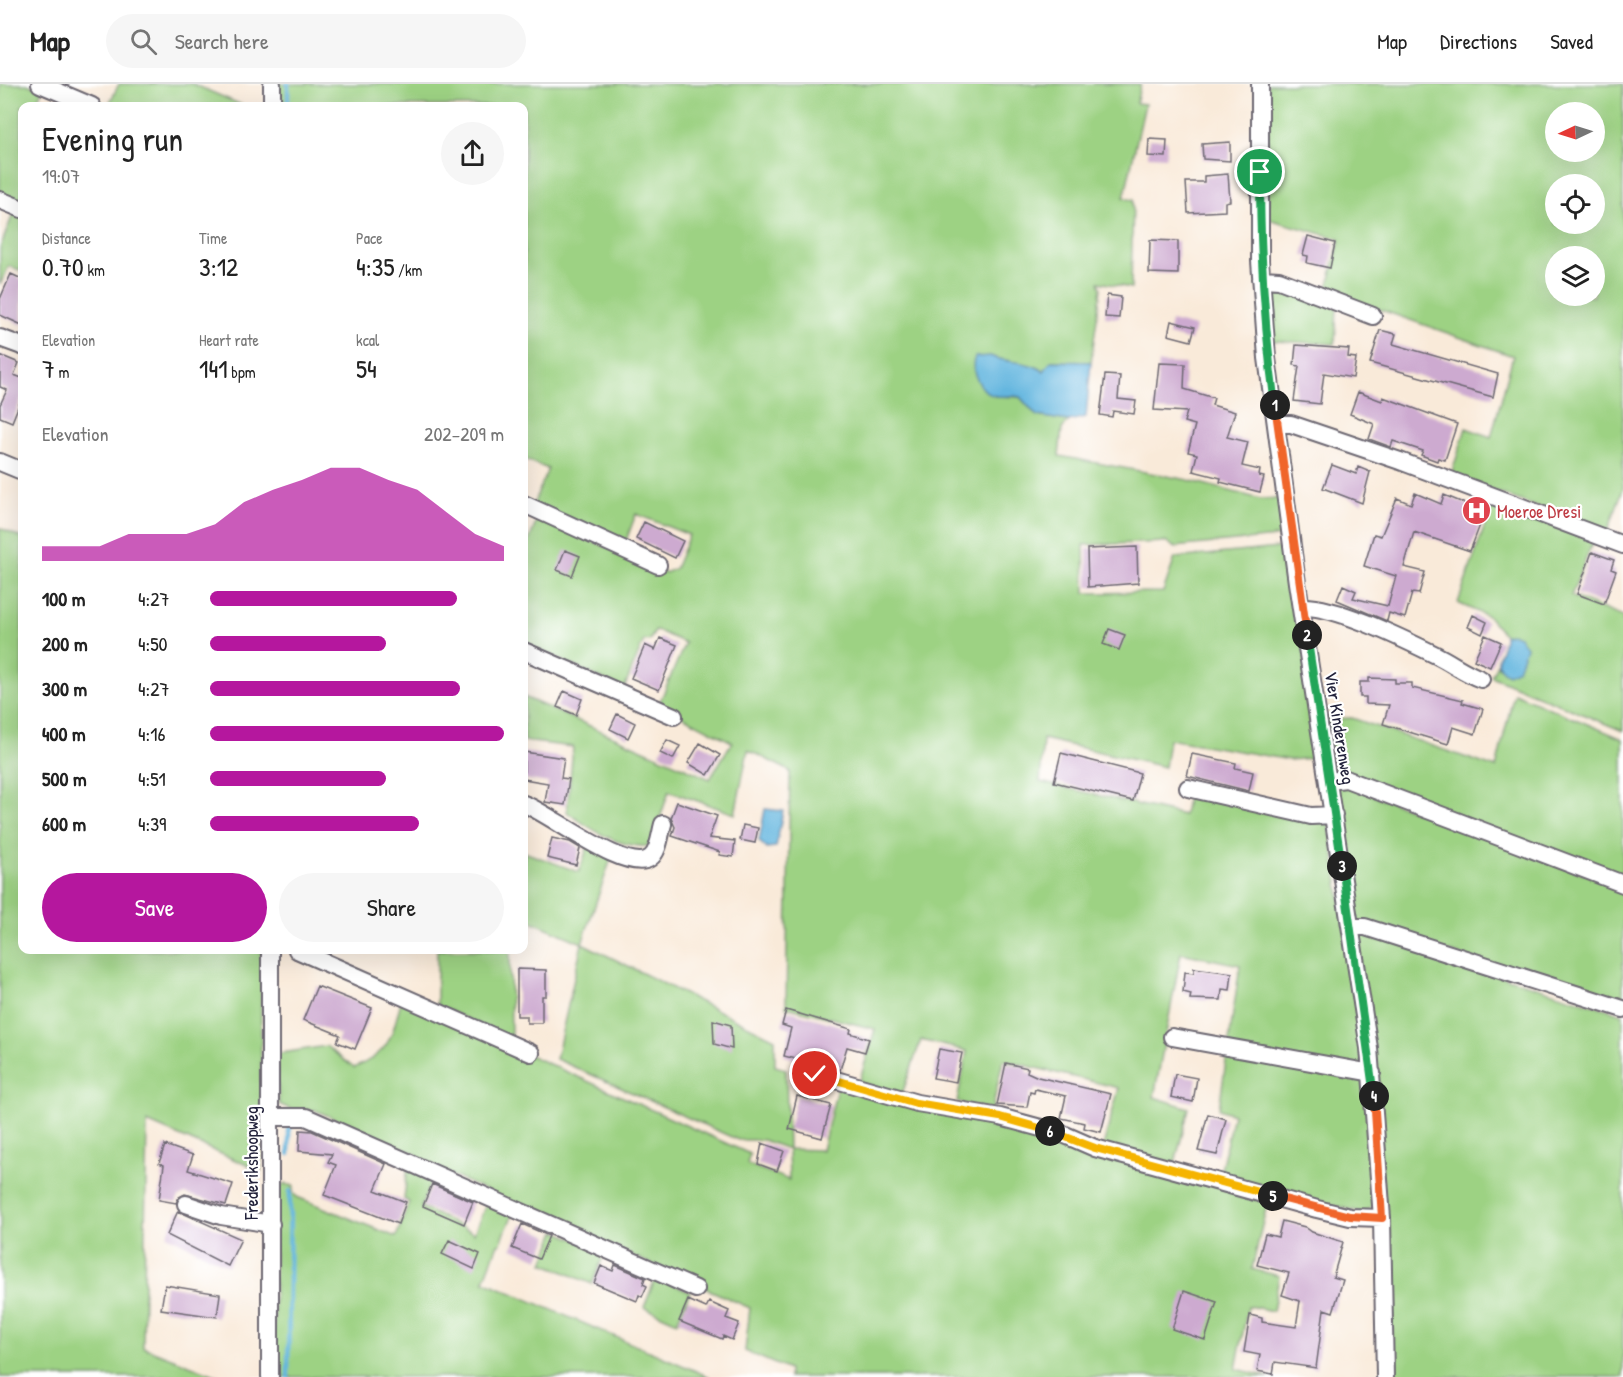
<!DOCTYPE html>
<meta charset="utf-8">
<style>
body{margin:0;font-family:"Patrick Hand",sans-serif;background:#f6f6f6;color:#222;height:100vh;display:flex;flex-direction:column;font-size:22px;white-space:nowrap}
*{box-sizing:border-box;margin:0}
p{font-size:20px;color:#767676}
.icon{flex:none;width:33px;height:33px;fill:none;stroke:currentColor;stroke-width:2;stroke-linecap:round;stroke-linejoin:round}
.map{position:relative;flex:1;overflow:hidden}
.side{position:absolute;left:18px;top:18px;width:510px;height:852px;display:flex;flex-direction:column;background:#fff;border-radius:12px;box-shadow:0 6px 24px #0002}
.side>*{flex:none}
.needle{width:39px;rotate:266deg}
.buttons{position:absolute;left:1545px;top:18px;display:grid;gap:12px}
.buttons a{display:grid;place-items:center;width:60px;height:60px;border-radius:50%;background:#fff;box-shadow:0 6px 24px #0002;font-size:30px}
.pin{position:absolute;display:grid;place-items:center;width:51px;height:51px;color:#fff;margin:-26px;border:3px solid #fff;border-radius:50%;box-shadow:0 2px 6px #0007}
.km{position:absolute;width:30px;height:30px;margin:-15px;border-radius:50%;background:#222;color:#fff;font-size:16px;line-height:30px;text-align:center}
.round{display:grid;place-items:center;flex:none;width:63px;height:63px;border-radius:32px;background:#f6f6f6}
.summary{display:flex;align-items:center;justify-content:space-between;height:102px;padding:0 24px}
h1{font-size:33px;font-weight:600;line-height:45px}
.figures{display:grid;grid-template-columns:repeat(3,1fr);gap:9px;height:102px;padding:6px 24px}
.figures div{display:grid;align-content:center}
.figures b{font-size:26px;font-weight:600}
.figures small{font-size:16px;font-weight:400}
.figures p{font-size:16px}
.chart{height:168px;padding:12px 24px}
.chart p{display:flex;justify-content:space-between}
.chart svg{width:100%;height:108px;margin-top:6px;fill:#b5179e;opacity:.7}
.primary-button{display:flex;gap:12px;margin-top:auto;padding:12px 24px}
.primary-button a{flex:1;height:69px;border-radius:36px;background:#b5179e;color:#fff;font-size:24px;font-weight:600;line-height:69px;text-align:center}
.primary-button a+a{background:#f6f6f6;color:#222}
ul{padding:0 24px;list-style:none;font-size:20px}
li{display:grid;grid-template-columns:96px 72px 1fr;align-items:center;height:45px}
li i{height:15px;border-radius:8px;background:#b5179e}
header{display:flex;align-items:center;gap:36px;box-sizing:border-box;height:84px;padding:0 30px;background:#fff;border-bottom:2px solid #e0e0e0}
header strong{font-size:28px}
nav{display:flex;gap:33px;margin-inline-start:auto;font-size:21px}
.search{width:420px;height:54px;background:#f6f6f6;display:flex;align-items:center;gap:15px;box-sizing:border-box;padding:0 21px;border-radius:33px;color:#767676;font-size:22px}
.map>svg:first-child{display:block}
.green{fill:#9dd283;stroke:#607a5f;stroke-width:1.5;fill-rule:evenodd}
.water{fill:#64b6df;stroke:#436c8d;stroke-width:1.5}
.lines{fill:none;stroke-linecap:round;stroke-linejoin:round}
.stream{stroke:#64b6df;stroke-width:4.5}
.building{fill:#cdaad0}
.minor-casing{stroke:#6d6872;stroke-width:20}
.minor{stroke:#fff;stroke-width:16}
.split-1-casing{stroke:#fff;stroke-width:12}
.split-2-casing{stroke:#fff;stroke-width:12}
.split-3-casing{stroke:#fff;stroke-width:12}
.split-4-casing{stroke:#fff;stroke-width:12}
.split-5-casing{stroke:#fff;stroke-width:12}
.split-6-casing{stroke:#fff;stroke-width:12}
.split-7-casing{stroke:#fff;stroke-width:12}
.split-1{stroke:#22a559;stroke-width:8}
.split-2{stroke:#f0652b;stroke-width:8}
.split-3{stroke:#22a559;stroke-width:8}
.split-4{stroke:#22a559;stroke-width:8}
.split-5{stroke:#f0652b;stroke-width:8}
.split-6{stroke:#f5b400;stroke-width:8}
.split-7{stroke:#f5b400;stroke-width:8}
.labels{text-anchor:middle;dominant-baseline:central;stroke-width:4.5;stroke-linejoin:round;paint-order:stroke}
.health-label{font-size:18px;fill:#be3a42;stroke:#fff;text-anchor:start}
.street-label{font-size:18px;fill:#22223b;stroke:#fff}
</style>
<header>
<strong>Map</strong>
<div class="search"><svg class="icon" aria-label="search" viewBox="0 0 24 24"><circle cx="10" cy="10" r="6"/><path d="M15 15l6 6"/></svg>Search here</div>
<nav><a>Map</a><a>Directions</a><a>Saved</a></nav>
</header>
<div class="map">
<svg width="1623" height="1293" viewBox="0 0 1623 1293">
<rect width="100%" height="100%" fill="#fff"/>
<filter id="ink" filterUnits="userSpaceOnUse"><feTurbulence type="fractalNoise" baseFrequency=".0167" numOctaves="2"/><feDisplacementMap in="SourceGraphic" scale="12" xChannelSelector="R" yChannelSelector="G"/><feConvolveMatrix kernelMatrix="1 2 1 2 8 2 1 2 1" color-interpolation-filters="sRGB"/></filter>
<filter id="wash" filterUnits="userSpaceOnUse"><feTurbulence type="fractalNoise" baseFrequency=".008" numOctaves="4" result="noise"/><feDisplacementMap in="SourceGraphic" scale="24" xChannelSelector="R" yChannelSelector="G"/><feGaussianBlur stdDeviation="1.35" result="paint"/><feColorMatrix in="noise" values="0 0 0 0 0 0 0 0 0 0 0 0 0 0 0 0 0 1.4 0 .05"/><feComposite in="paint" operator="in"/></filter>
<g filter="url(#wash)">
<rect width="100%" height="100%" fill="#f9ead9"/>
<!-- green -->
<path class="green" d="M0,0H27L42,6L35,22H22V121L0,112Z
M119,0H193L244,22H108Z
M278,0H1141L1136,19L1145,20L1124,114L1133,116L1131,204L1099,198L1101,204L1091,278L1052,277L1044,287C1027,276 1009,280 990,272L982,302L994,312L1020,313L1037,332L1069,337L1062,345L1059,372L1188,396L1260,415L1281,414L1286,452L1174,463L1167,458L1084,461L1085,509L1163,508L1175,474L1288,463L1320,673L1290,676L1169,655L1165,683L1043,655L1040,698L1184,731L1188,709L1329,737L1369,1010L1372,1123L1365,1129L1219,1095L1233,1030L1219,1025L1240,881L1181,869L1154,1013L1189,1024L1175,1079L1103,1062L1119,1004L1003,976L992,1026L957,1018L967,967L921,956L902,1010L859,999L875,945L786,923L790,687L748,666L735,730L669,707L652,758L647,762C618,764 589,744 567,728L573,663L524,657V613L710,695L732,658L659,620L685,559L656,546L649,557L644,556L624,605L524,559V471L538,433L665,489L675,485L689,451L636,430L624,462L533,421L548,385L524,375V22H278Z
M1268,0H1623V405L1607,449L1451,391L1466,344L1491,353L1513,272L1327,207L1340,155L1268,135ZM1556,28H1594V68H1556ZM1556,100H1594V140H1556ZM1556,172H1594V212H1556Z
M15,125L22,128V187L9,182L0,201V164Z
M1270,202L1337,223L1335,260L1273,257L1268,205Z
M1493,418L1594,455L1571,512L1623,533V647L1491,592L1497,580L1499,583L1508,550L1504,551L1489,533L1458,519Z
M0,444L22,454V866H261V1087L147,1038L143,1263L220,1293H0Z
M1514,609L1623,655V796L1336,691L1327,635L1352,634L1496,684Z
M1337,698L1623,804V921L1357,840Z
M589,759L613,769L582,859L775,955V982L786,985L788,1065L822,1066L838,1000L996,1037L1268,1116L1252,1185L1279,1192L1273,1227L1248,1222L1236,1285L1269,1293H789V1286L745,1267L750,1224L422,1078L416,1070L315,1026L290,1025L279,1020L276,970L326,962L354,984C393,967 391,952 402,914L750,1070L747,1080L789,1096L788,1065L763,1056H738L556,975L582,859L524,834V768L579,788Z
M1357,847L1623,930V1293H1393Z
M437,866H510L511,955L437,921Z
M408,1081L433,1092L421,1123L474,1149L487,1118L513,1130L500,1160H498L484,1197L710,1293H274L275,1104L286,1100L294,1102L293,1109L297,1113L396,1153L409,1118L404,1115Z
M556,1147L605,1168L592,1200L543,1179Z
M656,1193L690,1208L677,1238L644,1223Z"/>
<!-- water -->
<path class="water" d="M990,272C1009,280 1027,276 1044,287L1051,277L1091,278L1086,333L1069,337L1037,332L1020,313C1011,311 1004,313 996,312C981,310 969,286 975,273Z
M1514,550L1519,552L1526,563L1518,585L1508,590C1487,579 1505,568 1504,551Z
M765,725L783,727L776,763L766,764L759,757Z"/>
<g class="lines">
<!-- stream -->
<path class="stream" d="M288,0V22
M289,1070V1039
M288,1293L290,1107"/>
</g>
<g id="blocks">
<!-- building -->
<path class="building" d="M1149,55L1167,56L1166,73L1148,72Z
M1230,58V77L1203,75L1202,60Z
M1228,90L1230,117L1225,118V127L1188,129L1186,98H1204V92Z
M1308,152L1335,159L1330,184L1307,179L1308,172L1303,171Z
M1150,156L1178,157V190L1149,189Z
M11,190L22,195V241L0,231V215Z
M1107,211L1121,213L1119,234L1105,233Z
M1171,237L1195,243L1191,257L1168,251Z
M1380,246L1396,250L1393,260L1498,290L1493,313L1370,279Z
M1296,261L1349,265L1348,273L1356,274L1353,294L1324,289L1320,320L1294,317L1299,282L1294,281Z
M0,271L19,279L14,291L22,294V313L12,338L0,333V321L7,306L0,303Z
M1159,279L1185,280L1184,305L1214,314L1212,321L1235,328L1227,353L1248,358L1242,382L1260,386L1259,392L1264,393L1260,408L1220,398L1221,394L1193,387L1197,370L1188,368L1195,341L1184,338L1187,328L1154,326Z
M1105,291L1120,292L1118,315L1136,317L1134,330L1113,327L1112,333L1100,331Z
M1358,308L1382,317L1383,313L1457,340L1445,376L1438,374L1437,377L1421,371L1423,367L1393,357L1391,363L1369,355L1374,340L1350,330Z
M1332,381L1356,390L1358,383L1370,388L1362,419L1323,404Z
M1415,409L1441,420L1444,411L1485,428L1470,467L1414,448L1404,483L1425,488L1419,510L1412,509L1405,534L1389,529L1387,537L1337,516L1343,501L1356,507L1353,514L1388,522L1396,492L1364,482L1374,450L1381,452L1397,414L1411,420Z
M644,438L683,457L675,474L636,455Z
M1137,463L1138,499L1088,503L1087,465Z
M565,466L580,472L572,492L557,486Z
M1592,468L1614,476L1611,485L1616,487L1604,520L1577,510Z
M1473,531L1487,538L1482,550L1468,543Z
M1109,545L1125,551L1119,566L1103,560Z
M1485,551L1501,558L1490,583L1474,576Z
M660,554L677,561L659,606L631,594L645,561L655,566Z
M1369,594L1395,595V599H1412V604L1463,616L1462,619L1483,625L1475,650L1453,643L1448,660L1383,640L1389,621L1366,620V613H1360V598H1369Z
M564,607L582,615L576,631L557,623Z
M617,630L635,639L628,654L610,645Z
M667,656L680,662L673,675L660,669Z
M700,659L720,671L708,691L688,679Z
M524,668L564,674L561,694L569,695L565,721L545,718L548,699L524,695Z
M1061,669L1140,689L1133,717L1054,698Z
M1192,670L1236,679L1235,684L1253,688L1249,707L1187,692Z
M677,718L717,732L709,754L735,757L733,773L719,771L720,768L672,752L675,743L671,734Z
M743,741L758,744L755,759L740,756Z
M552,754L570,758L580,764L576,781L547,774Z
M1194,884L1232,889L1230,906L1222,905L1221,916L1190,915L1191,910L1183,908L1185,888L1194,889Z
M517,885L546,886V912H542V939H527V932H517Z
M317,902L372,924L355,965L337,958L340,951L303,936Z
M786,926L851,945L850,949L869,955L865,968L847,963L840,986L784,972L791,944L782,941Z
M713,936L731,941L732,965L714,960Z
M939,965L962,969L956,998L933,994Z
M1006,979L1028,984L1027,988L1038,993L1111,1010L1101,1048L1084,1044L1085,1039L1061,1034L1066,1012L1035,1005L1034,1009L1030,1008L1027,1023L997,1021Z
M1175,990L1197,994L1193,1018L1171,1013Z
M797,1012L831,1021L822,1054L789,1045Z
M1208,1030L1226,1035L1217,1071L1198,1067Z
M300,1046L312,1047L386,1080L375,1106L406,1118L398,1140L324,1111L336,1081L328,1078L332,1070L299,1067Z
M762,1059L784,1067L777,1087L758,1080Z
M165,1061L193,1071L188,1086L233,1100L226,1121L185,1110L179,1113L176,1119L159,1116L164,1081L159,1079Z
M432,1100L473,1118L464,1140L423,1122Z
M178,1127L241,1155L228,1182L167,1151Z
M1282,1137L1305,1143L1312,1148L1343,1158L1333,1193L1343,1196L1333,1228L1324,1225L1316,1284L1275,1278L1273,1290L1257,1287L1260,1271L1244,1268L1250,1231L1262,1234V1238L1296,1243L1300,1217L1282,1211L1289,1189L1257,1181L1265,1150L1278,1153Z
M522,1140L549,1152L539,1175L512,1164Z
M449,1156L480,1170L474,1185L442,1170Z
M615,1181L645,1194L643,1200L647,1202L642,1213L639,1211L637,1217L594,1199L601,1182L613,1187Z
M165,1201L220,1210L217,1233L161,1225Z
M1184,1207L1217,1218L1205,1256L1172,1245Z
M688,1216L706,1224L709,1218L729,1227L726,1234L739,1239L732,1256L723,1252L722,1255L679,1237Z"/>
</g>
</g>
<g filter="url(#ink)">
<use href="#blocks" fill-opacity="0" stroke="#6d6872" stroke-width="1.5"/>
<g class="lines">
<defs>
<path id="minor" d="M40,0L92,22
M272,0V22
M1260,0V177L1267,274L1297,499L1369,964L1382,1134L1385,1293
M0,116L22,125
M1261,195L1279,196L1373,232
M0,254L22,262
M1277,340H1291L1400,377L1623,461
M0,378L22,387
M524,420L658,481
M1302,523C1335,521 1405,556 1436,571C1452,579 1465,589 1481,595
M524,567L674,632
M1329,697L1346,695L1623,800
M1188,704L1311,732L1334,731
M524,720C548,728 627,791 650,774C659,768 660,750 663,740
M1352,843H1365L1623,925
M297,866L531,969
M1172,953L1372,989
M815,990L917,1019L1000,1033L1063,1050L1095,1064L1317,1125L1350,1133L1382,1134
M270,1033H306L696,1205
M186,1120L221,1132L271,1140
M270,1293V866"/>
</defs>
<!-- minor casing -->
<use href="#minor" class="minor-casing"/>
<!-- minor -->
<use href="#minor" class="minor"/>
</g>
</g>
<g class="lines" filter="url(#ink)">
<defs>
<path id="split-1" d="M1260,88C1260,167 1264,243 1275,321"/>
<path id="split-2" d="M1275,321L1307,551"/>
<path id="split-3" d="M1307,551L1342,782"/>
<path id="split-4" d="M1342,782L1374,1012"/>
<path id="split-5" d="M1273,1112L1350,1132L1382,1134L1374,1012"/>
<path id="split-6" d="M1050,1047L1095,1064L1273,1112"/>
<path id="split-7" d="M815,990L916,1019L1000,1033L1050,1047"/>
</defs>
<!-- split-1 casing -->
<use href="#split-1" class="split-1-casing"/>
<!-- split-2 casing -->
<use href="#split-2" class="split-2-casing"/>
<!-- split-3 casing -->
<use href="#split-3" class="split-3-casing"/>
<!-- split-4 casing -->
<use href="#split-4" class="split-4-casing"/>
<!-- split-5 casing -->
<use href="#split-5" class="split-5-casing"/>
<!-- split-6 casing -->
<use href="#split-6" class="split-6-casing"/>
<!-- split-7 casing -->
<use href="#split-7" class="split-7-casing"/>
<!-- split-1 -->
<use href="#split-1" class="split-1"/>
<!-- split-2 -->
<use href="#split-2" class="split-2"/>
<!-- split-3 -->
<use href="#split-3" class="split-3"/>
<!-- split-4 -->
<use href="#split-4" class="split-4"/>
<!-- split-5 -->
<use href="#split-5" class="split-5"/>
<!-- split-6 -->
<use href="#split-6" class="split-6"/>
<!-- split-7 -->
<use href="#split-7" class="split-7"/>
</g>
<!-- icons -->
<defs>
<symbol id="hospital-disc" viewBox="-11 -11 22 22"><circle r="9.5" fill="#e0444e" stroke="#fff"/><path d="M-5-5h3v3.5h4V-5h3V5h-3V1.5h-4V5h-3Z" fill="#fff"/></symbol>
</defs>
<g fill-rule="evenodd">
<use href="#hospital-disc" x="1460" y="410" width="33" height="33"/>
</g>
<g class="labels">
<!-- health labels -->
<g class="health-label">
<text x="1497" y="427">Moeroe Dresi</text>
</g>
<!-- street labels -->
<g class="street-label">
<text transform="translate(1340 644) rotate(81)">Vier Kinderenweg</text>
<text transform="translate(251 1079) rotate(-90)">Frederikshoopweg</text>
</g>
</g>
</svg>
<div class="buttons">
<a><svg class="needle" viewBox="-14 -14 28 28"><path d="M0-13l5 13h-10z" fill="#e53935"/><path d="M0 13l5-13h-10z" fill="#767676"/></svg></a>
<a><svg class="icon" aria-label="locate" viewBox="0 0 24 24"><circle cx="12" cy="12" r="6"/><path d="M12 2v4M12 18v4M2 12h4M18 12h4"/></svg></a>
<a><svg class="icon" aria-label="layers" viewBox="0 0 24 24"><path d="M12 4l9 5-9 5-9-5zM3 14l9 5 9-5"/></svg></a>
</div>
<div class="pin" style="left:1260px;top:88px;background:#1e9e55"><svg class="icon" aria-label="arrive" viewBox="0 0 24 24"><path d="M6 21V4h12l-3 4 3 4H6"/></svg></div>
<div class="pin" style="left:815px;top:990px;background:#d93025"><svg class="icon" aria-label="check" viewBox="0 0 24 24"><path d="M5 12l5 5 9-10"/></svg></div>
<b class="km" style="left:1275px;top:321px">1</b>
<b class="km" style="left:1307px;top:551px">2</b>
<b class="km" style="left:1342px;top:782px">3</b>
<b class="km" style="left:1374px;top:1012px">4</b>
<b class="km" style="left:1273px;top:1112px">5</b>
<b class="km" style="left:1050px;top:1047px">6</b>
<section class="side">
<div class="summary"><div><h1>Evening run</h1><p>19:07</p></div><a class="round"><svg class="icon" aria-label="share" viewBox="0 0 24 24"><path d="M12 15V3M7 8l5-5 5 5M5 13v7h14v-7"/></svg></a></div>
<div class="figures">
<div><p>Distance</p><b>0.70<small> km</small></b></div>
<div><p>Time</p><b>3:12</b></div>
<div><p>Pace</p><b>4:35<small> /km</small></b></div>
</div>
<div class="figures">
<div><p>Elevation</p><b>7<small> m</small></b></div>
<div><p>Heart rate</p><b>141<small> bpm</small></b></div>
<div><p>kcal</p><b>54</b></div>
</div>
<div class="chart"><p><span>Elevation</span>202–209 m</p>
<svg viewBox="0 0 160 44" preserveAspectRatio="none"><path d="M0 44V38L10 38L20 38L30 33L40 33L50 33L60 29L70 20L80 15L90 11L100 6L110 6L120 11L130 15L140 24L150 33L160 38V44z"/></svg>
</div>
<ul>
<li><b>100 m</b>4:27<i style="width:84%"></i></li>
<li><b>200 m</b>4:50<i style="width:60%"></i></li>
<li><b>300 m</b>4:27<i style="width:85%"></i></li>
<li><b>400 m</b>4:16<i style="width:100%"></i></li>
<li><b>500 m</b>4:51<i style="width:60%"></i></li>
<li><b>600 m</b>4:39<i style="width:71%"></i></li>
</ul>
<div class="primary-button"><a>Save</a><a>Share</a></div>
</section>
</div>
